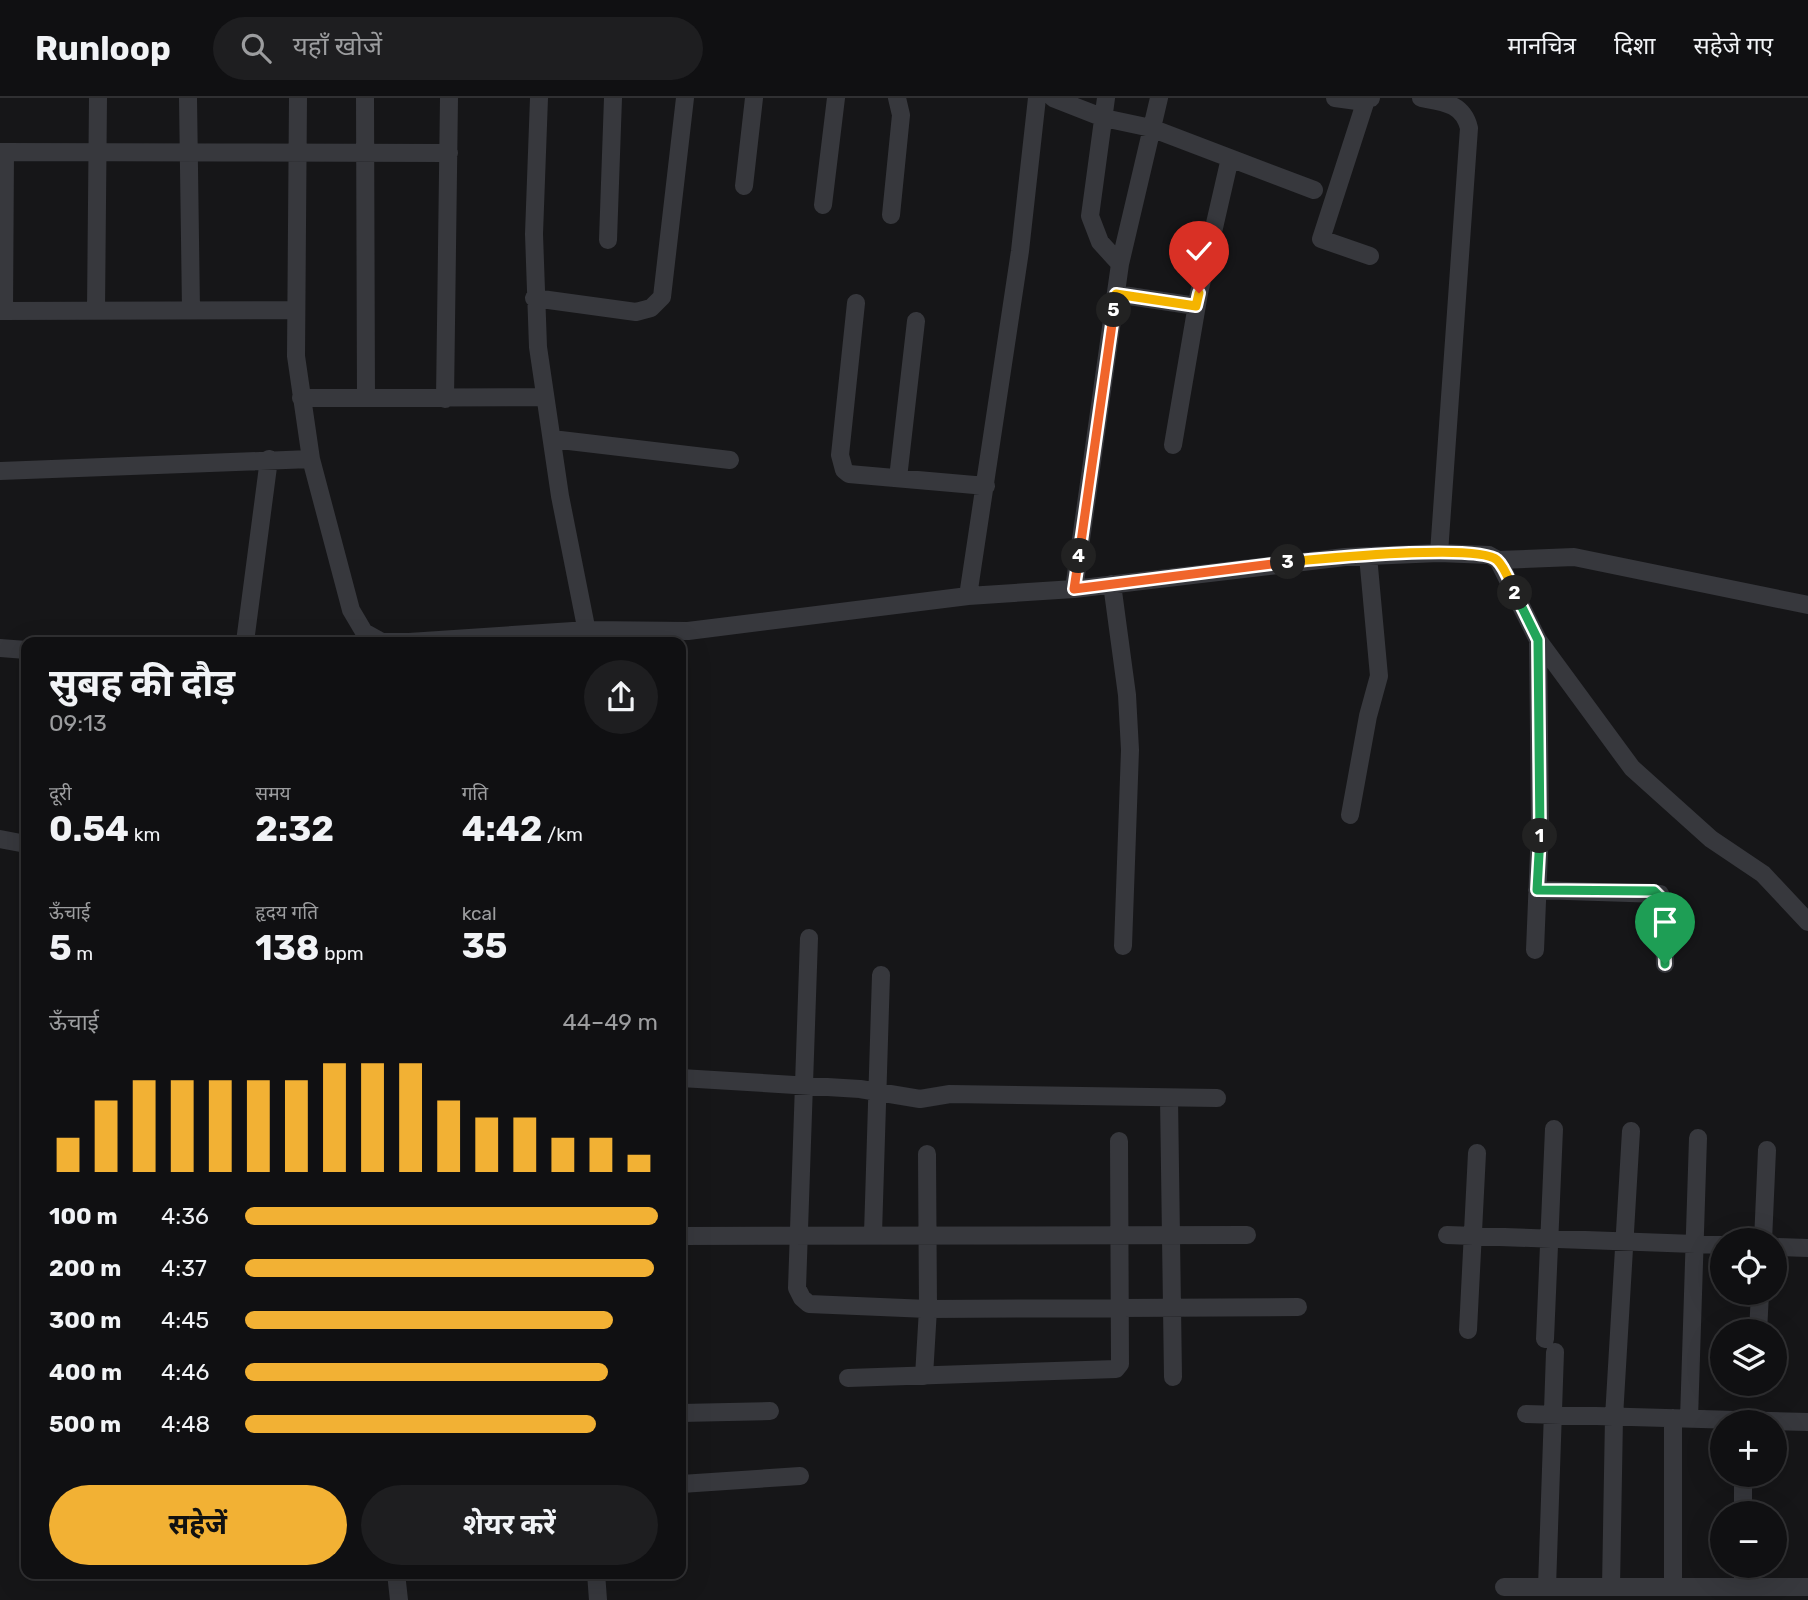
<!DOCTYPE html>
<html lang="hi">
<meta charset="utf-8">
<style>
body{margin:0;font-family:Rubik,"Noto Sans Devanagari",sans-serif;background:#1e1e20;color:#f1f3f6;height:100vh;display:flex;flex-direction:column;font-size:26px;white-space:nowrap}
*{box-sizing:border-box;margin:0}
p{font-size:23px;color:#9c9d9f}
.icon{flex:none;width:38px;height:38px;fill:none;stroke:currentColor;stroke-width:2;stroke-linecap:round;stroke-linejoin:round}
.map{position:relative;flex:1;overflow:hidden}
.panel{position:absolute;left:21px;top:539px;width:665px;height:942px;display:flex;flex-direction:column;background:#101012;border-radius:14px;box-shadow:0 7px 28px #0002,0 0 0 2px #303032}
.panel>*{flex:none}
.buttons{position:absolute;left:1710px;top:1130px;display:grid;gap:14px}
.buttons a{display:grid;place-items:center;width:77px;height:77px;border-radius:50%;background:#101012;box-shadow:0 7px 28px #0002,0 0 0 2px #303032;font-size:35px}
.pin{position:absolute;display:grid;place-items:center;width:60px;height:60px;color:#fff;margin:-72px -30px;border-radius:50% 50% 50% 0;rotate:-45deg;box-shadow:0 0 7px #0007}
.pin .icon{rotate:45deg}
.km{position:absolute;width:35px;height:35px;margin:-18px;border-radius:50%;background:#222;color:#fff;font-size:19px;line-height:35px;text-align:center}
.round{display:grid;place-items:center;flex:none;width:74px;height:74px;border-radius:37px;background:#1e1e20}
.summary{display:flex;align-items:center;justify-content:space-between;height:119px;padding:0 28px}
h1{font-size:38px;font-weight:700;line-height:52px}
.metrics{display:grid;grid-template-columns:repeat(3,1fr);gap:10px;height:119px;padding:7px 28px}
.metrics div{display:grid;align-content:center}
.metrics b{font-size:35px;font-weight:700}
.metrics small{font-size:19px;font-weight:400}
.metrics p{font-size:19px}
.chart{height:196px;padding:14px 28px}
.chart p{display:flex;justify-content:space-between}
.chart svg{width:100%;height:126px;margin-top:7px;stroke:#f2b134;stroke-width:6}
.cta{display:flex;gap:14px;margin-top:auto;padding:14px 28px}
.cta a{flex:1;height:80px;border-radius:42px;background:#f2b134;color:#111;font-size:28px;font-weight:700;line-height:80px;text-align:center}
.cta a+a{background:#1e1e20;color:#f1f3f6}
ul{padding:0 28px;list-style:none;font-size:23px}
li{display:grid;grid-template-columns:112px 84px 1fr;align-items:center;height:52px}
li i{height:18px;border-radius:9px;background:#f2b134}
header{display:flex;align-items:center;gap:42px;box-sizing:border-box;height:98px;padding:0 35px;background:#101012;border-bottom:2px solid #303032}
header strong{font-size:33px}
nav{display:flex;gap:38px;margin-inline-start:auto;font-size:24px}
.search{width:490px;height:63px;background:#1e1e20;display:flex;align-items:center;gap:18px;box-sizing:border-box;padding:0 24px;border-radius:38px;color:#9c9d9f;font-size:26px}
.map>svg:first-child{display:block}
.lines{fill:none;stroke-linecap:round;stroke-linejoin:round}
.minor{stroke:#37383d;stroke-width:18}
.split-1-casing{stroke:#fff;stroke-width:14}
.split-2-casing{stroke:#fff;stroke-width:14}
.split-3-casing{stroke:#fff;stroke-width:14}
.split-4-casing{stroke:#fff;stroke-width:14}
.split-5-casing{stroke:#fff;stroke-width:14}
.split-6-casing{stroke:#fff;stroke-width:14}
.split-1{stroke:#22a559;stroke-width:9}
.split-2{stroke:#22a559;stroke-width:9}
.split-3{stroke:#f5b400;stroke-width:9}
.split-4{stroke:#f0652b;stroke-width:9}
.split-5{stroke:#f0652b;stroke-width:9}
.split-6{stroke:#f5b400;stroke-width:9}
</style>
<header>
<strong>Runloop</strong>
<div class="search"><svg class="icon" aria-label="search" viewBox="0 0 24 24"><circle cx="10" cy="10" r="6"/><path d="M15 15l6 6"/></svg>यहाँ खोजें</div>
<nav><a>मानचित्र</a><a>दिशा</a><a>सहेजे गए</a></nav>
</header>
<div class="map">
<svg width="1808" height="1502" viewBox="0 0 1808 1502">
<rect width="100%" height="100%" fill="#161618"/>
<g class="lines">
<!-- minor -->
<path class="minor" d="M188,0L191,212
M298,0L296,258L311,361L351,512L364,534L382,544H409L588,532L688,533L968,498L1074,491L1345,459L1439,455L1489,457L1498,462L1538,542L1632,670L1711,741L1763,776L1808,824
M365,0L366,300
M539,0L534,136L538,249L560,398L589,544
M1053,0L1104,20L1151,30L1314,92
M1106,0L1090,118L1100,144L1120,166
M1335,0L1357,3L1371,0
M1421,0C1443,4 1463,5 1469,30L1439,455
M1366,2L1321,141L1370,158
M0,54C150,53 299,56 449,55
M744,88L754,0
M823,107L836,0
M891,117L901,17L897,0
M608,142L613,0
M1116,196L1196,208
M534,200L636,214L651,210L662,199L685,0
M856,205L840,357L844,372L849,376L986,388
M96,212L98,0
M0,213L296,212
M4,213L5,54
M301,300L544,299
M445,301L449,0
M552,341L730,362
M1173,347L1199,195L1230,60
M0,373L311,361
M898,380L916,223
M1498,462L1574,459L1808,507
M1112,486L1127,597L1130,652L1123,848
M1074,491L1120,166L1159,0
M968,498L1020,153L1037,0
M245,544L269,361
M0,550L26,552
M1350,717L1368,618L1379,578L1368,458
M0,741L26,746
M1537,792L1660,796L1663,802L1665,866
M809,840L797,1190L802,1200L809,1206L928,1211L1298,1209
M1535,852L1540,730L1538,542
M681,980L860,991L920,1001L950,996L1217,1000
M1169,1000L1173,1279
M873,1136L881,877
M1447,1137L1722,1147
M681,1138L1247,1137
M1763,1143L1767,1052
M1774,1149L1808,1150
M1468,1232L1477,1055
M1758,1234L1760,1195
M1545,1241L1554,1031
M924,1278L928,1211L927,1056
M848,1280L1116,1271L1120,1266L1119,1043
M681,1315L770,1313
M1526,1316L1808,1324
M1689,1321L1698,1040
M681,1386L800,1378
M1743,1416V1377
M396,1475L399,1502
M596,1475L598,1502
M1504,1489H1808
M1547,1489L1555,1254
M1611,1489L1614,1319L1631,1033
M1673,1489V1320
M1743,1489V1468"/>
</g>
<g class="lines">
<defs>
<path id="split-1" d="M1540,738L1537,792L1654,793L1663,802L1665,866"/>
<path id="split-2" d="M1515,495L1538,542L1540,738"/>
<path id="split-3" d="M1288,464C1319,461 1478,445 1497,462C1505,469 1510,485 1515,495"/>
<path id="split-4" d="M1079,458L1074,491L1288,464"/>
<path id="split-5" d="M1079,458L1114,212"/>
<path id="split-6" d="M1114,212L1116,196L1196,208L1199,195"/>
</defs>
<!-- split-1 casing -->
<use href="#split-1" class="split-1-casing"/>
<!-- split-2 casing -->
<use href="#split-2" class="split-2-casing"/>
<!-- split-3 casing -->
<use href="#split-3" class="split-3-casing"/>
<!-- split-4 casing -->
<use href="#split-4" class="split-4-casing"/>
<!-- split-5 casing -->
<use href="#split-5" class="split-5-casing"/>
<!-- split-6 casing -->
<use href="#split-6" class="split-6-casing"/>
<!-- split-1 -->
<use href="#split-1" class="split-1"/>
<!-- split-2 -->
<use href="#split-2" class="split-2"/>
<!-- split-3 -->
<use href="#split-3" class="split-3"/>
<!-- split-4 -->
<use href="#split-4" class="split-4"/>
<!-- split-5 -->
<use href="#split-5" class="split-5"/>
<!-- split-6 -->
<use href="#split-6" class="split-6"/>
</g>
</svg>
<div class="buttons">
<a><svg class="icon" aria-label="locate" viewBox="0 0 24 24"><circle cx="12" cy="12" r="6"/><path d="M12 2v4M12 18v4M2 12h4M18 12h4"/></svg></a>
<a><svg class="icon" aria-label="layers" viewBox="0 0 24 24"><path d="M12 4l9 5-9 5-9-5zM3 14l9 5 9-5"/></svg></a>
<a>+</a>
<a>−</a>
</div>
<div class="pin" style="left:1665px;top:866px;background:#1e9e55"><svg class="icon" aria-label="arrive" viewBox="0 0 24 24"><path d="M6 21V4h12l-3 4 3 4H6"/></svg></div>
<div class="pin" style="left:1199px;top:195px;background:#d93025"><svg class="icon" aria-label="check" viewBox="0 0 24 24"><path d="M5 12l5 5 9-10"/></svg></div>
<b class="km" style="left:1540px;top:738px">1</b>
<b class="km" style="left:1515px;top:495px">2</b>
<b class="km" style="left:1288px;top:464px">3</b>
<b class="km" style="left:1079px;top:458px">4</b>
<b class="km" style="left:1114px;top:212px">5</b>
<section class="panel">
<div class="summary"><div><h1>सुबह की दौड़</h1><p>09:13</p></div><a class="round"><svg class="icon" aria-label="share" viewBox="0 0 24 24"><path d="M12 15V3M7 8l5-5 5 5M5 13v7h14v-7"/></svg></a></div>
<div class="metrics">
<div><p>दूरी</p><b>0.54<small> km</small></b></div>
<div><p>समय</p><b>2:32</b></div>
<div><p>गति</p><b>4:42<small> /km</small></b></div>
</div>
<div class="metrics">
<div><p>ऊँचाई</p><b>5<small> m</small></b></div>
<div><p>हृदय गति</p><b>138<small> bpm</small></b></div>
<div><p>kcal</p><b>35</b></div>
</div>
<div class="chart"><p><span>ऊँचाई</span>44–49 m</p>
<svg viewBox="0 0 160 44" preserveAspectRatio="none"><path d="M5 44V32M15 44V19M25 44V12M35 44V12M45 44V12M55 44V12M65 44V12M75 44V6M85 44V6M95 44V6M105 44V19M115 44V25M125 44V25M135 44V32M145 44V32M155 44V38"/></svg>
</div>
<ul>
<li><b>100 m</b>4:36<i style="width:100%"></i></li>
<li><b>200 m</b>4:37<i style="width:99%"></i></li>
<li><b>300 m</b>4:45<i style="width:89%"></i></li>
<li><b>400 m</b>4:46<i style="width:88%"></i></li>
<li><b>500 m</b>4:48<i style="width:85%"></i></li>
</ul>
<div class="cta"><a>सहेजें</a><a>शेयर करें</a></div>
</section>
</div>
